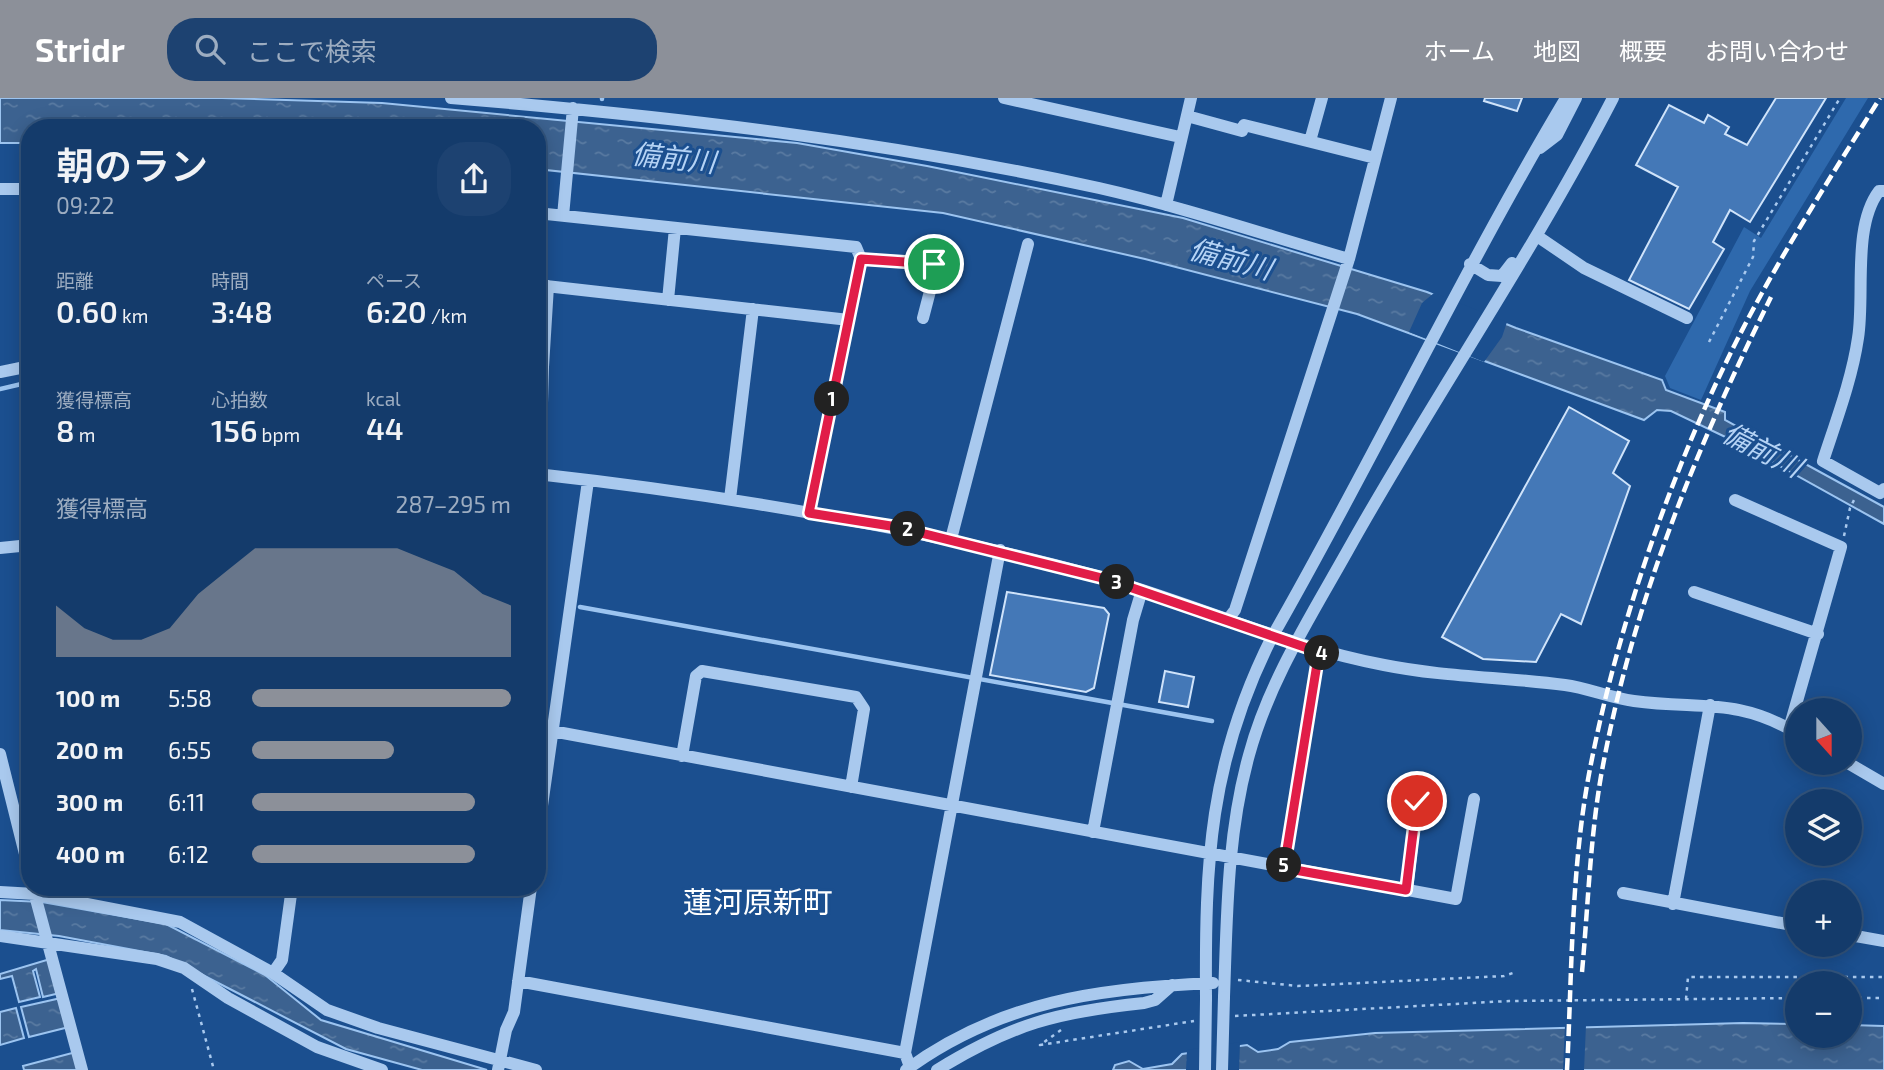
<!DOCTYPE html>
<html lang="ja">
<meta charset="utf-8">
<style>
body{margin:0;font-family:"Exo 2","Noto Sans JP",sans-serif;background:#1d4271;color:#f1f3f6;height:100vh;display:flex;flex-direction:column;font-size:26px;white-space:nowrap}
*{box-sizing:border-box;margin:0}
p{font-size:23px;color:#9dadc1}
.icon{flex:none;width:38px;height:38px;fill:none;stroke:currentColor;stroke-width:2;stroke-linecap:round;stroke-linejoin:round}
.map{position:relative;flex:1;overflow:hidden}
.sheet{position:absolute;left:21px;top:21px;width:525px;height:777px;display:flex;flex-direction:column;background:#143b6b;border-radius:28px;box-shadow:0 4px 18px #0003,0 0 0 2px #33557e}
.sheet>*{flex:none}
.needle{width:46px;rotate:159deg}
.buttons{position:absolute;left:1785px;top:600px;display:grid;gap:14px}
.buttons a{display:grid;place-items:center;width:77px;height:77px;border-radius:50%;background:#143b6b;box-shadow:0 4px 18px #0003,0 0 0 2px #33557e;font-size:35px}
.pin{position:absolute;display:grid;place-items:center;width:60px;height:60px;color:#fff;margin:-30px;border:4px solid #fff;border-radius:50%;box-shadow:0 2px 7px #0007}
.km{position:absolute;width:35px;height:35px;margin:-18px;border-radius:50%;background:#222;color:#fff;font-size:19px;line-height:35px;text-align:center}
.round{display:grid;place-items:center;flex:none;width:74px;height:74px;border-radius:28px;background:#1d4271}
.headline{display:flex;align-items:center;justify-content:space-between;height:119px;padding:0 35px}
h1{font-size:38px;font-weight:600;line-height:52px}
.metrics{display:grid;grid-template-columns:repeat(3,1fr);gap:10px;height:119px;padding:7px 35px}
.metrics div{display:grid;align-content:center}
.metrics b{font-size:30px;font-weight:600}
.metrics small{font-size:19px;font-weight:400}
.metrics p{font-size:19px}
.chart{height:196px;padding:14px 35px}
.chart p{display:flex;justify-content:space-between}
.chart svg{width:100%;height:126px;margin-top:7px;fill:#8c9099;opacity:.7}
ul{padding:0 35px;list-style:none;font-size:23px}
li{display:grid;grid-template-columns:112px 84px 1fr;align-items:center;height:52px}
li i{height:18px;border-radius:9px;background:#8c9099}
header{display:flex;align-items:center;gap:42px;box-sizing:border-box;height:98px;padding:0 35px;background:#8c9099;color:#fff}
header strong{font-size:33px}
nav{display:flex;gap:38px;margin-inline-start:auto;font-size:24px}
.search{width:490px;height:63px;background:#1d4271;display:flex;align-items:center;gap:18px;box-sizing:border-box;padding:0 24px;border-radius:28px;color:#9dadc1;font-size:26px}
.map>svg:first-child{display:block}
.green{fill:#2e69ad}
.water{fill:url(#water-ripples);stroke:#9cc4f0;stroke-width:2}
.pier{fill:#1b4f8f}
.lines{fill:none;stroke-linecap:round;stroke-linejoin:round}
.stream{stroke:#9cc4f0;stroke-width:4.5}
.building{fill:#4478b7;stroke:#cfe3fa;stroke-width:2}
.path{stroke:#a9c9ee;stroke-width:2.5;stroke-dasharray:3.5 5;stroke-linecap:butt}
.minor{stroke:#a9c9ee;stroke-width:12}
.rail{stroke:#fff;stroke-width:4.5;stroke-dasharray:12 5;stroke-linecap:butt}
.minor-bridge{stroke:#a9c9ee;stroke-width:12}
.route-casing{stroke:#fff;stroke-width:14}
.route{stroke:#e11d48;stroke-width:9}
.labels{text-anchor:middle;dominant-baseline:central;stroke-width:6;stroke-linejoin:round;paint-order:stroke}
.water-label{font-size:28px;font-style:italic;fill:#b5d3f5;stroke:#1b4f8f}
.quarter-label{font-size:30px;fill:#fff;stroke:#1b4f8f}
</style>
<header>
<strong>Stridr</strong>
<div class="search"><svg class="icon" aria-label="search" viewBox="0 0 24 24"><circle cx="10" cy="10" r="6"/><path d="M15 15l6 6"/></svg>ここで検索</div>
<nav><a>ホーム</a><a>地図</a><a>概要</a><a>お問い合わせ</a></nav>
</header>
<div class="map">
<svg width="1884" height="972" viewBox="0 0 1884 972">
<defs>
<pattern id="water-ripples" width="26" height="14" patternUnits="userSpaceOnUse" patternTransform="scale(1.75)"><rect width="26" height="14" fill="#3c6290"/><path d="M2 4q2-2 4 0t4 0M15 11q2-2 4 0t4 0" fill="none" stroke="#597aa1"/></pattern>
</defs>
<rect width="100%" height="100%" fill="#1b4f8f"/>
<!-- green -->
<path class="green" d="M1846,0H1868L1750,193L1701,302L1670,290L1665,278L1744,129L1761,140Z"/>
<!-- water -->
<path class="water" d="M0,0H222L382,5L797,45L927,68L1183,120L1427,194L1516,230L1662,282L1666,292L1725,314V322L1884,409V426L1738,345L1671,313L1657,312L1644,322L1357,216L1145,161L943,115L537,71V30H30V45H0Z
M0,802L42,804L166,826L265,877L321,922L487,972H422L346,951L166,858L59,838L0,832Z
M50,861L60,895L43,899L36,871L33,873L40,899L19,904L12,878L0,881V876Z
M61,900L69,929L29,939L21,909Z
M16,910L24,940L0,947V914Z
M1743,925L1797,926V938H1850V927L1884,928V972H1113L1115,967L1129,963L1143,971L1172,966L1182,956L1247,947L1258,954L1278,951L1290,944L1375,935Z
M76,954L81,972H24L23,968Z"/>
<!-- pier -->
<path class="pier" d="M1434,195L1507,224L1502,239L1484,264L1409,234L1422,205Z
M1565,927H1586L1584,972H1563Z
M1240,944L1239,972H1186L1187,952Z"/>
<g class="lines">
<!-- stream -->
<path class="stream" d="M602,1V0
M0,291L30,284
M580,509L1212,623"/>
</g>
<!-- building -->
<path class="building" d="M1485,0H1522L1517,13L1484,3Z
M1776,0H1826L1750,124L1730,112L1713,144L1724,151L1689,211L1629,182L1678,89L1636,67L1669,7L1704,25L1708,17L1729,29L1725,36L1747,47Z
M1569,309L1629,343L1613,375L1630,388L1581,526L1561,516L1536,564L1483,561L1442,539Z
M1007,494L1104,510L1109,516L1094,590L1086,594L990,577Z
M1165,573L1194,579L1188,609L1159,604Z"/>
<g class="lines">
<!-- path -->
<path class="path" d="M1709,244L1753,159L1754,143L1840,0
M1844,438L1850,410L1856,398
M1238,882L1298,888L1504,878L1516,874
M192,891L214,972
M1850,900H1884
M1686,901L1688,879H1884
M1235,918L1509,903L1797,900
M1061,932L1040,947L1194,923"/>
<!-- minor -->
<path class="minor" d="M451,0C669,18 885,43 1099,90C1183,109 1266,137 1349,161
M1004,0L1180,39
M1187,18L1242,33L1244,27L1375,60
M1310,43L1322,0
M1540,50L1557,37L1576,0
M0,91H30
M1884,93H1879C1852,129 1865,197 1858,240C1852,281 1836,323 1823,363L1880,395L1884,391
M1166,107L1191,0
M537,115L856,149L861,161L809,415
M563,118L573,10
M1537,138L1584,170L1687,220
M861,161L934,166L935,174L923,220
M1470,166L1488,177L1502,178L1512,165
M537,187L849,222
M668,202L675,130
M537,269H543L540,376
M543,269L548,188
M0,274L30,268
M537,376C725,397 910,428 1093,477C1192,504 1283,548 1384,567C1444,579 1505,579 1565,587C1588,590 1610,600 1634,603C1700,612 1735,599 1797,635
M730,401L753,211
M1735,402L1841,449L1789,631
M951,441L1028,146
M0,450L30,447
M1694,494L1818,536
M1229,520L1235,512L1349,161L1391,0
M552,633L1456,801L1474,701
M0,656L30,776
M682,658L696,578L702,573L856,599L864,611L851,689
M1848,665L1884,686
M1093,734L1133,522L1142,492
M537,743L588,383
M1284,770L1317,566L1322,554
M33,790L82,972
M1407,792L1417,703
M0,794L35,796L180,824L273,875L327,912L378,930L536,972
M1623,795L1797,828
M1673,806L1710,607
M1850,837L1884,843
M0,838L157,861L184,870L228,900L317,949L382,972
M273,875L282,862L292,789
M518,883L905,955
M1224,899C1227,817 1227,736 1249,657C1269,583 1311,518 1348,452C1433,300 1533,155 1613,0
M1206,901C1205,764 1209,664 1272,539C1374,361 1461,176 1566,0
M910,969L905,955L1000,452
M498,972L506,932L514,914L531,789
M906,972C1000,903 1100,890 1213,885
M937,972C1012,926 1057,914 1144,905L1155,902L1172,887"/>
<!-- rail -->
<path class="rail" d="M1582,874C1588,809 1590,742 1601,678C1631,510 1696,350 1771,199
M1567,972C1572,874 1571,773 1589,676C1619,517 1683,337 1762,195C1799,128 1840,64 1880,0"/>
<!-- minor-bridge -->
<path class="minor-bridge" d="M1205,972L1206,901
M1222,972L1224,899"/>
</g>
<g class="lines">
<defs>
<path id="route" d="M934,166L861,161L809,415L897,429L1106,481L1322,555L1317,566L1284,770L1406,792L1417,703"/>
</defs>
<!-- route casing -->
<use href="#route" class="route-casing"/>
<!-- route -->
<use href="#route" class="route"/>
</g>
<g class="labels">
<!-- water labels -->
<g class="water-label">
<text transform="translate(674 59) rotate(6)">備前川</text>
<text transform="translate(1231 160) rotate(15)">備前川</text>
<text transform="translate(1763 351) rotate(27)">備前川</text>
</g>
<!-- quarter labels -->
<g class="quarter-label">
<text x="758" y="803">蓮河原新町</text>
</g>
</g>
</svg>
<div class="buttons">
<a><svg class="needle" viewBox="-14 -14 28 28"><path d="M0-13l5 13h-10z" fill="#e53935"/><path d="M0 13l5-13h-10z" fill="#9dadc1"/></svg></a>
<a><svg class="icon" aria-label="layers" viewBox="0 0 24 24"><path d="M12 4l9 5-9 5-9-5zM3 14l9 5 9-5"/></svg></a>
<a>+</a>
<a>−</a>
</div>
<div class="pin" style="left:934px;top:166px;background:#1e9e55"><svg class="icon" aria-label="arrive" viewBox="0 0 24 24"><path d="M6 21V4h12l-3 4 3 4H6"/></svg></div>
<div class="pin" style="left:1417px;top:703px;background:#d93025"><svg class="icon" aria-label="check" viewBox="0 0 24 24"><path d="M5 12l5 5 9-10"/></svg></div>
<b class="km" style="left:832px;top:301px">1</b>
<b class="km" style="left:908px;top:431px">2</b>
<b class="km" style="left:1117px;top:484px">3</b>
<b class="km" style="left:1322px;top:555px">4</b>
<b class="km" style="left:1284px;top:767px">5</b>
<section class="sheet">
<div class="headline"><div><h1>朝のラン</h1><p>09:22</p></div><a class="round"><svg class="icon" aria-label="share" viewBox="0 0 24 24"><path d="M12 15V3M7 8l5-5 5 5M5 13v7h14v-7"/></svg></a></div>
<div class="metrics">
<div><p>距離</p><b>0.60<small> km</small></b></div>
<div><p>時間</p><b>3:48</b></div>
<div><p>ペース</p><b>6:20<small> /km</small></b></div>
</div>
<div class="metrics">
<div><p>獲得標高</p><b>8<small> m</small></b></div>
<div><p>心拍数</p><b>156<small> bpm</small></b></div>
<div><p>kcal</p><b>44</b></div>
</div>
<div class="chart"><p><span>獲得標高</span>287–295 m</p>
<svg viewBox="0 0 160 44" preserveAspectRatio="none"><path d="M0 44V26L10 34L20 38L30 38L40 34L50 22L60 14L70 6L80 6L90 6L100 6L110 6L120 6L130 10L140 14L150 22L160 26V44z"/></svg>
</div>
<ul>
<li><b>100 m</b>5:58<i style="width:100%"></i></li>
<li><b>200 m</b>6:55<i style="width:55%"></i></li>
<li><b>300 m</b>6:11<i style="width:86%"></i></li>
<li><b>400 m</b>6:12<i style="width:86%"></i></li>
</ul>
</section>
</div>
